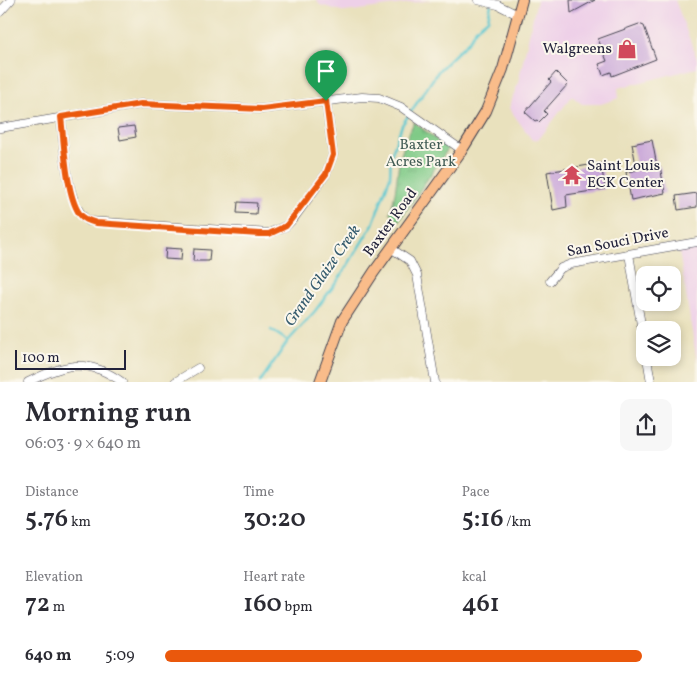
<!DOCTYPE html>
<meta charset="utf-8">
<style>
body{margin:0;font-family:Vollkorn,serif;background:#f7f7f7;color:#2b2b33;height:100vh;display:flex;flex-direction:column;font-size:19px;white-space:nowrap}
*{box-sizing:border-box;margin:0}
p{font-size:16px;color:#7c7c81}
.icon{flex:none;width:28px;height:28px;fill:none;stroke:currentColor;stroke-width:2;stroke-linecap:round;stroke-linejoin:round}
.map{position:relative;height:382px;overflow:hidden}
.sheet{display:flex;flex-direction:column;background:#fff;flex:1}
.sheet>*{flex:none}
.fabs{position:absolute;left:636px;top:266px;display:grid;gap:10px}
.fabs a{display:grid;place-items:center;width:45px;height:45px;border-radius:10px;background:#fff;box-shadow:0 2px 8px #0003;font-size:25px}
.scale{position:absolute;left:15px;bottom:12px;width:111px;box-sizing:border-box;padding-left:5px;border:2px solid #22223b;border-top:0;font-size:14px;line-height:18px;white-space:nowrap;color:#22223b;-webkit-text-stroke:4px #fbf7ec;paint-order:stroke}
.pin{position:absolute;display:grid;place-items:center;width:42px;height:42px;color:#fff;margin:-51px -21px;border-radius:50% 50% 50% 0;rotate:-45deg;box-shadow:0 0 5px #0007}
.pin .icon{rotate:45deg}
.round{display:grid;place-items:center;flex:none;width:52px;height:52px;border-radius:10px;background:#f7f7f7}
.head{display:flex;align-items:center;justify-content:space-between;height:85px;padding:0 25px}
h1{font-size:28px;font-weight:600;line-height:38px}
.metrics{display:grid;grid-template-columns:repeat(3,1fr);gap:8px;height:85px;padding:5px 25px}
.metrics div{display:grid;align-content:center}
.metrics b{font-size:25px;font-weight:600}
.metrics small{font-size:14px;font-weight:400}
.metrics p{font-size:14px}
ul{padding:0 25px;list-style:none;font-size:16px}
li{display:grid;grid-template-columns:80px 60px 1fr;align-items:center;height:38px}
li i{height:12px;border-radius:6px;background:#ea580c}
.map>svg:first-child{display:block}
.built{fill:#eed0e8}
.park{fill:url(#park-tufts);stroke:#517661}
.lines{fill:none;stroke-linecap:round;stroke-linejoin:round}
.stream{stroke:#5ac7d0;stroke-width:2.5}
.building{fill:#caa8d9}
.minor-casing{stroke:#403f4e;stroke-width:9}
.major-casing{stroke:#403f4e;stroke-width:12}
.minor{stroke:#fff;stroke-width:8}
.major{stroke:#f9bc8a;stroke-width:10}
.route-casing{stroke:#fff;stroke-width:10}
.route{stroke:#ea580c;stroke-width:6}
.labels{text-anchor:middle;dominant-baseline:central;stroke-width:4;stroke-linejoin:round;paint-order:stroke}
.poi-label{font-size:15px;fill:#22223b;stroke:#fbf7ec;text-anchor:end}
.park-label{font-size:15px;fill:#435d56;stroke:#fbf7ec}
.street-label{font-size:15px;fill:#22223b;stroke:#fbf7ec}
.water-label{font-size:16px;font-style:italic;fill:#365c6f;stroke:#fbf7ec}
</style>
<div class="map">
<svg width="697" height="382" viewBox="0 0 697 382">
<defs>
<pattern id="park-tufts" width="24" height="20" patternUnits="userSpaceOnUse" patternTransform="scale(1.25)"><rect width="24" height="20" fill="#80ca87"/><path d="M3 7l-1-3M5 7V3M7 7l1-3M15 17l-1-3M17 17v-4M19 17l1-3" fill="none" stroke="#6ead75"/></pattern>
</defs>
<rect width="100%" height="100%" fill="#fbf7ec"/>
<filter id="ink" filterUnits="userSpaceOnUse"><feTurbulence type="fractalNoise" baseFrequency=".02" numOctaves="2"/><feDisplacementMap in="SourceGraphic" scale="10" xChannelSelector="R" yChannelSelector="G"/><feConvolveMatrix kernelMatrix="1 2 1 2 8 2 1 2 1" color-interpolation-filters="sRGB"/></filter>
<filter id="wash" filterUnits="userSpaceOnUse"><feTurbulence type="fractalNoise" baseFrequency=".0096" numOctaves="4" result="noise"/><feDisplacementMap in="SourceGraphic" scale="20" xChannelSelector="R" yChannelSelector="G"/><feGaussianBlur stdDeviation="1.12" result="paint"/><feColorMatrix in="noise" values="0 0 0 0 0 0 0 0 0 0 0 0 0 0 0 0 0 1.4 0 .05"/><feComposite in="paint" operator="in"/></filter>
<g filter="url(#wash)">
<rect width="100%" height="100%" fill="#e9e1bd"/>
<!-- built -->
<path class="built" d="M316,0H432L345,12L320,5Z
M537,0H675L697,59V68L618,88L619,98L601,104H582L572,96L539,139L532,140L509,108L518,83Z
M697,248V362L679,251Z"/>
<!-- park -->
<path class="park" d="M414,122L448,149L399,221L390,213C395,197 396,186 398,170C400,153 407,138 414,122Z"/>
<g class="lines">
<!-- stream -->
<path class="stream" d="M271,330L288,341
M260,382L288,341L315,311L341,276L373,224L390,177L391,155L402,125L439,70L468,42L476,29L488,19L491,4"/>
</g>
<g id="blocks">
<!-- building -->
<path class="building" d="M570,0H595L571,13Z
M639,24L644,26L656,59L612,76L611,72L603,75L599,64L607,61L598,39Z
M556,72L568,84L544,111L547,114L539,122L537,120L535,121L525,112L551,82L549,80Z
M134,126L136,137L120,140L118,128Z
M652,140L657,166H660L665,193L631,200L626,172L637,170L632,144Z
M601,163L605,189L566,195L567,207L553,210L547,172Z
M697,193V207L678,210L676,196Z
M238,202L257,203L256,214L237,213Z
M166,248L182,249L181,260L165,259Z
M194,249L210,250L209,261H193Z"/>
</g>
</g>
<g filter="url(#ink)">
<use href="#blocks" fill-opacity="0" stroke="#403f4e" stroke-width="1"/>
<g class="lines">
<defs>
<path id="minor" d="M478,0L498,5L518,15
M0,12L11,0
M61,117C64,142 65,207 89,221L269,233L286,226L294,218L326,174L333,155L326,101
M0,128L141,104L262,109L362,97L379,98L401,107L462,150
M392,249L410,261L417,275L435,382
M629,254L645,348
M550,281L561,268L571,264L697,242
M647,358L651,382
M28,382C64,364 87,357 122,382
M175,382L198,368"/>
<path id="major" d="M320,382L342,321L374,272L462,150L486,111L503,69L522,0"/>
</defs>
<!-- minor casing -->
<use href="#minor" class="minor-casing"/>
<!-- major casing -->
<use href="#major" class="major-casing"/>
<!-- minor -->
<use href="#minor" class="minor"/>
<!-- major -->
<use href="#major" class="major"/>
</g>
</g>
<g class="lines" filter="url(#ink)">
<defs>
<path id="route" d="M326,101L333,155L326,174L286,226L269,234H259L96,223C89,221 83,219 79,213C66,194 64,141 61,117L141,104L262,109Z"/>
</defs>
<!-- route casing -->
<use href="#route" class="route-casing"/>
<!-- route -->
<use href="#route" class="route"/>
</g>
<!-- icons -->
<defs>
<symbol id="shop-bare" viewBox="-9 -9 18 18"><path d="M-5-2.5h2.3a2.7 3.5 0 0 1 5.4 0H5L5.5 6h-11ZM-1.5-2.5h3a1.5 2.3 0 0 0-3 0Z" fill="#d1495b" stroke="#fbf7ec" stroke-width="2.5" paint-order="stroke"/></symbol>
<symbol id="temple-bare" viewBox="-9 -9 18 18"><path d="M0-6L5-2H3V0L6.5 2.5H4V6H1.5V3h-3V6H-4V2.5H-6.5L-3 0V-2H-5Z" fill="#d1495b" stroke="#fbf7ec" stroke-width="2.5" paint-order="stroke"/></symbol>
</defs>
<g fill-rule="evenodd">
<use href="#shop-bare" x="613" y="35" width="28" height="28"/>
<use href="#temple-bare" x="558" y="161" width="28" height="28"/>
</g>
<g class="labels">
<!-- poi labels -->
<g class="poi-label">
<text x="612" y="49">Walgreens</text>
<text x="587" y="166" text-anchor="start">Saint Louis<tspan x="587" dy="17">ECK Center</tspan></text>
</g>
<!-- park labels -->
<g class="park-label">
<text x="421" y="145">Baxter<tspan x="421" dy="17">Acres Park</tspan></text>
</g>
<!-- street labels -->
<g class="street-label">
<text transform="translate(391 223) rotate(-54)">Baxter Road</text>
<text transform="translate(618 243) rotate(-11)">San Souci Drive</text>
</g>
<!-- water labels -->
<g class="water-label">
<text transform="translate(323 276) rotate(-55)">Grand Glaize Creek</text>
</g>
</g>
</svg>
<div class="fabs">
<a><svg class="icon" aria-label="locate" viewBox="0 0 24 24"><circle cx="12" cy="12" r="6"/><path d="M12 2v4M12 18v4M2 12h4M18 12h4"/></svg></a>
<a><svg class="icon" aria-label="layers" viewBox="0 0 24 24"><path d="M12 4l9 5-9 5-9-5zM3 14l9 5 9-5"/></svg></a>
</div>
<div class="scale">100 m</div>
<div class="pin" style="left:326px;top:101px;background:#1e9e55"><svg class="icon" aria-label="arrive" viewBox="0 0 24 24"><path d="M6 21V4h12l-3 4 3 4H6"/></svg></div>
</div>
<section class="sheet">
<div class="head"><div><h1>Morning run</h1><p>06:03 · 9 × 640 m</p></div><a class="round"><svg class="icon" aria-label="share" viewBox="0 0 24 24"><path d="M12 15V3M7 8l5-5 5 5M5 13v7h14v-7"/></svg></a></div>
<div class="metrics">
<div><p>Distance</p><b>5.76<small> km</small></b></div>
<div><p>Time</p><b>30:20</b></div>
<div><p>Pace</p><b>5:16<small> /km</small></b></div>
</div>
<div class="metrics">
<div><p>Elevation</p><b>72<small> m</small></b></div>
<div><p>Heart rate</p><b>160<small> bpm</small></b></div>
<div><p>kcal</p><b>461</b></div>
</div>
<ul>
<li><b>640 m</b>5:09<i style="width:94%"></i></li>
</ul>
</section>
